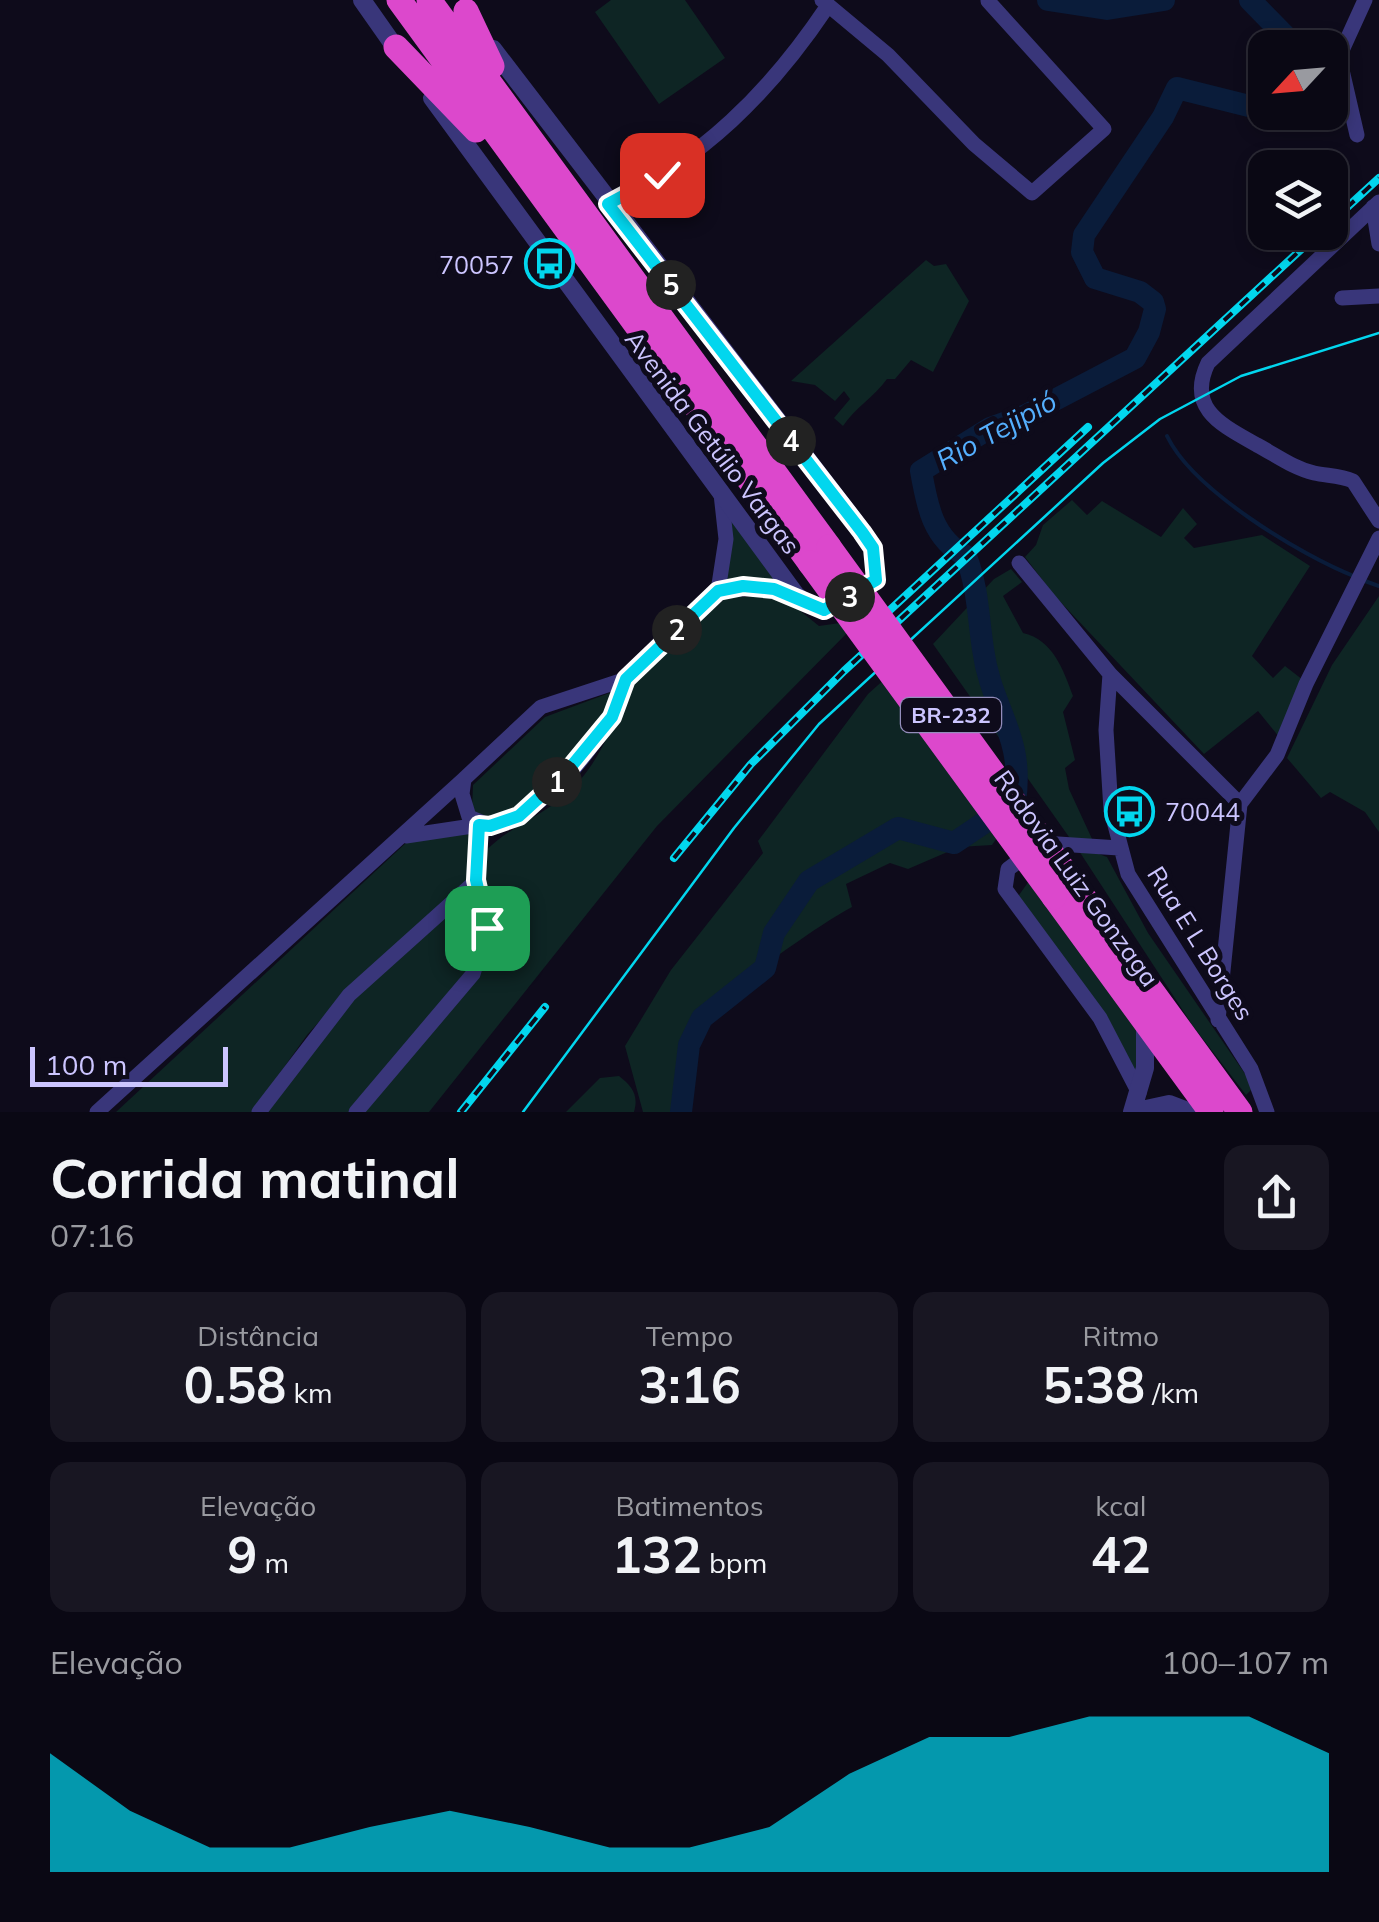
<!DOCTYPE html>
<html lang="pt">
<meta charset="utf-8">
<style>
body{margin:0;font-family:Mulish,sans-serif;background:#181622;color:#f1f3f6;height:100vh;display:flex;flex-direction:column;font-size:38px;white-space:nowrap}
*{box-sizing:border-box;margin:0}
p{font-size:32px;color:#999aa0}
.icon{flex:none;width:55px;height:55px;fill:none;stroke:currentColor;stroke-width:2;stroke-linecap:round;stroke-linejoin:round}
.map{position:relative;height:1112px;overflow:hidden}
.details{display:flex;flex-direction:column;background:#0a0814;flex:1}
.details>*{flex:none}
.needle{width:65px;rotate:244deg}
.fabs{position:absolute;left:1248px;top:30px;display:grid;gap:20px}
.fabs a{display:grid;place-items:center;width:100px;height:100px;border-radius:20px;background:#0a0814;box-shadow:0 5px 15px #0003,0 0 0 2px #2a2934;font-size:50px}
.scale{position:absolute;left:30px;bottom:25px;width:198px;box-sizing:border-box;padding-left:10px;border:5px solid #ccc5ff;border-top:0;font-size:28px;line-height:35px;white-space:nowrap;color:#ccc5ff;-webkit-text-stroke:8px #0e0b1b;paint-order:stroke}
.pin{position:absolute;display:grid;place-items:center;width:85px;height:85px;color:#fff;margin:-42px;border-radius:20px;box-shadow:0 5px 15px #0006}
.km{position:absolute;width:50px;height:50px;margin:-25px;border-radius:50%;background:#222;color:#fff;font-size:28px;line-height:50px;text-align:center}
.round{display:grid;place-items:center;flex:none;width:105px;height:105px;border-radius:20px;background:#181622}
.head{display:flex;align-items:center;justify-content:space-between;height:170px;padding:0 50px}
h1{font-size:55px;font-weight:700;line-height:75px}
.metrics{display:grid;grid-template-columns:repeat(3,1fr);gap:15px;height:170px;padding:10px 50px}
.metrics div{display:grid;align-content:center;border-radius:20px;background:#181622;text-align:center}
.metrics b{font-size:50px;font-weight:700}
.metrics small{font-size:28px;font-weight:400}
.metrics p{font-size:28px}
.chart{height:280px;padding:20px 50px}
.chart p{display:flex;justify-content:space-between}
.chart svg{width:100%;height:180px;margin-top:10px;fill:#02d6ee;opacity:.7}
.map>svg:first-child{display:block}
.green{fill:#0e2524}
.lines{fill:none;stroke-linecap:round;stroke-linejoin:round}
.stream{stroke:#0a1c3a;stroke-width:4}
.river{stroke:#0a1c3a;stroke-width:22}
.minor{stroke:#39367a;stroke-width:15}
.tertiary{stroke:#39367a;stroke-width:18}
.trunk{stroke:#dc48cc;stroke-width:25}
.tram{stroke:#02d6ee;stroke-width:2.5}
.rail-casing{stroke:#02d6ee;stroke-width:8}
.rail{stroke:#0e0b1b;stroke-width:4;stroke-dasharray:11;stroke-linecap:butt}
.trunk-bridge{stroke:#dc48cc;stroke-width:25}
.route-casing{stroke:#fff;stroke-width:20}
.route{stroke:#02d6ee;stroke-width:12}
.labels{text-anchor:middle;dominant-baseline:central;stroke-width:10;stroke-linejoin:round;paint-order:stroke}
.shield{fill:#0e0b1b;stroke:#938dbb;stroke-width:2.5}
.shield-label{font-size:22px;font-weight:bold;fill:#ccc5ff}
.poi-label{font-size:25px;fill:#ccc5ff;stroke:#0e0b1b;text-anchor:end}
.street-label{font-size:25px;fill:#ccc5ff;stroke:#0e0b1b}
.water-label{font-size:28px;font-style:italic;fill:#54affe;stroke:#0e0b1b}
</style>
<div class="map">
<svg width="1379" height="1112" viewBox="0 0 1379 1112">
<rect width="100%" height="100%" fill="#0e0b1b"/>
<!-- green -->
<path class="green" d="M611,0H685L725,58L659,104L595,12Z
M926,260L934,266L946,264L969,301L933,372L911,360L895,379H887C873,398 856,407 843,426L834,418L850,399L844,391L835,401L815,385L791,381Z
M1072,500L1087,515L1102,501L1161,537L1183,508L1197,524L1184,538L1194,548L1262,535L1310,566L1252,656L1273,678L1285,666L1303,680L1280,738L1258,711L1204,754L1054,595L1025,557L1036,545L1043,525Z
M727,505L788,589L726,585Z
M1011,569L1022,582L1003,596L1023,633C1053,640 1063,669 1073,696L1063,712L1075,760L1065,768L1069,789L1099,854L1107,857L1148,933L1254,1087L1246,1095L1193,1026L1081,854L933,644L994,579Z
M1379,596V832L1365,812L1330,792L1321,798L1287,758L1332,665Z
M727,597H783L819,626L840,623L849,631L657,826L429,1112H266L355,997L485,878L482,855C508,825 545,817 574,787C606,752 610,726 631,687C646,662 703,619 727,597Z
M887,677L1001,832L992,845L959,847L908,869L890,863L846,884L852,907C824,921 714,998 700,1022C685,1048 681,1083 681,1112H643L625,1046L671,970L763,853L758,841L868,694Z
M612,692L615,695C591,743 549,801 497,822L472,810L473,785L545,717Z
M469,833L471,878L344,994L307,1035L252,1112H116L408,841Z
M1029,881L1134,1021L1141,1041L1138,1081L1014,902Z
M619,1076C632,1086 639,1095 634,1112H566L600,1078Z"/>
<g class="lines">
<!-- stream -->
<path class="stream" d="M1167,436C1193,490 1300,555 1356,577
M1365,581L1379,586"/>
<!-- river -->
<path class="river" d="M1048,0L1107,9L1164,0
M1250,0L1297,48
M681,1112L689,1045L702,1018L765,968L774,933L809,881L898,828L954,843L1015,802C1025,735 991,710 983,649C978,616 978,588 966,556C933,539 927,506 921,471L990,428L1026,415L1135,358L1149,332L1155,309L1153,302L1140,292L1095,278L1082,252L1084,235L1163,117L1177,88L1265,110"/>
<!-- minor -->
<path class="minor" d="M822,0L888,55L974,144L1032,193L1104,129L988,1
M1357,135L1339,57L1365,0
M1379,202L1208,363C1186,409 1222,425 1257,445C1276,455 1293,468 1314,473C1327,476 1340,475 1353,481L1379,521
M608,204C702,160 770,92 827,7
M1373,207L1379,244
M1342,298L1379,296
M1019,563L1110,674L1240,804
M718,591L726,539L721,494
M1110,674L1106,730L1111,810L1128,874L1251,1069L1267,1112
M626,679C605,739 554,808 490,826L469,817L462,794L464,779L541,707L626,679L718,591L760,587L796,595
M1119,848L1043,843L1008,869L1005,889L1100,1018L1139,1093
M1218,1020L1240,804L1277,755L1306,684L1379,538
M97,1112L464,779
M259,1112L349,995L477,880L479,825L406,836
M356,1112L473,974L487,928L477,880"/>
<!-- tertiary -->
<path class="tertiary" d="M362,0L402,57
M432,98L796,595C825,622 850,598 876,580L873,548L863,532L493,49
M1132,1112L1145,1068V1025
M1132,1112L1169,1104L1190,1112"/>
<!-- trunk -->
<path class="trunk" d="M399,0L810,563
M429,0L829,547
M466,11L492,66
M396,47L476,130
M1073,883L1240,1112
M1054,897L1211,1112"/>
<!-- tram -->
<path class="tram" d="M523,1112L734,828L819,724L1103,463L1160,419L1241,376L1379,333"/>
<defs>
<path id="rail" d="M1330,223L1379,178
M864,634L1088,427
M674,858L751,764L844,671L1320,232
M461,1112L545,1007"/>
</defs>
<!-- rail casing -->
<use href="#rail" class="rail-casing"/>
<!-- rail -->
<use href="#rail" class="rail"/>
<!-- trunk-bridge -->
<path class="trunk-bridge" d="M829,547L1073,883
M810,563L1054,897"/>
</g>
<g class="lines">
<defs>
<path id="route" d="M487,928L476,880L479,825L490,826L519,816L565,774L612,717L626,679L718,591L743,586L774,589L824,610L876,580L873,548L862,532L608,204L662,175"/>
</defs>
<!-- route casing -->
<use href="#route" class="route-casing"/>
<!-- route -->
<use href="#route" class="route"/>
</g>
<!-- icons -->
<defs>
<symbol id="bus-ring" viewBox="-11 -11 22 22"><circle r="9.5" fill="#0e0b1b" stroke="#02d6ee" stroke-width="1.5"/><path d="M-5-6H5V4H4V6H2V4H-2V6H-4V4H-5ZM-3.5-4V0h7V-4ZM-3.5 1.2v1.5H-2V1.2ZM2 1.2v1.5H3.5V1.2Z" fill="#02d6ee"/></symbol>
</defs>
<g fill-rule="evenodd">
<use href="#bus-ring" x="522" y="236" width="55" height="55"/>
<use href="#bus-ring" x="1102" y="784" width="55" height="55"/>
</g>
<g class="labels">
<!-- shield labels -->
<rect class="shield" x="901" y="698" width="100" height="34" rx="8"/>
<g class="shield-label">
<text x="951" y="715">BR-232</text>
</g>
<!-- poi labels -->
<g class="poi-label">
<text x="514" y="264">70057</text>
<text x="1165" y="811" text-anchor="start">70044</text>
</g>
<!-- street labels -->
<g class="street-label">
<text transform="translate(713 442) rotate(53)">Avenida Getúlio Vargas</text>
<text transform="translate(1077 878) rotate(54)">Rodovia Luiz Gonzaga</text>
<text transform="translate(1201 943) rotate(58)">Rua E L Borges</text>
</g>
<!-- water labels -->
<g class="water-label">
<text transform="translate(996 430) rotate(-29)">Rio Tejipió</text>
</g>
</g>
</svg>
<div class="fabs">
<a><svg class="needle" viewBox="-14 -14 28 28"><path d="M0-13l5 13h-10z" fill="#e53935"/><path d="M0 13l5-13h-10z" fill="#999aa0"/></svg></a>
<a><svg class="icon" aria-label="layers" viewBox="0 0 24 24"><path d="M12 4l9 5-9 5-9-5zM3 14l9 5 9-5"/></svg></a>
</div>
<div class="scale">100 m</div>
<div class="pin" style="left:487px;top:928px;background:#1e9e55"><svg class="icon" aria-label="arrive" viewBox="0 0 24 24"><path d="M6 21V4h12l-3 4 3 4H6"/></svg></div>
<div class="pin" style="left:662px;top:175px;background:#d93025"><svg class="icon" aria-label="check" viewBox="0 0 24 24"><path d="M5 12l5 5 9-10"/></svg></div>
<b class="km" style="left:557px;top:782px">1</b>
<b class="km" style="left:677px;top:630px">2</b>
<b class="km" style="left:850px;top:597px">3</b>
<b class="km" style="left:791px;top:441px">4</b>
<b class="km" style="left:671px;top:285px">5</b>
</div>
<section class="details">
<div class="head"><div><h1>Corrida matinal</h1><p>07:16</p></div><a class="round"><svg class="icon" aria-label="share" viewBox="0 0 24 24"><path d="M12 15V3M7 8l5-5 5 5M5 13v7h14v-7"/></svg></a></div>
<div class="metrics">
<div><p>Distância</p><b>0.58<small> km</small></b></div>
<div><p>Tempo</p><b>3:16</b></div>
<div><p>Ritmo</p><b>5:38<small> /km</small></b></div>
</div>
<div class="metrics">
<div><p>Elevação</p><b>9<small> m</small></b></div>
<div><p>Batimentos</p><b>132<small> bpm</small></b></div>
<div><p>kcal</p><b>42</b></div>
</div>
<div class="chart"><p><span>Elevação</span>100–107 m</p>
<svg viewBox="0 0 160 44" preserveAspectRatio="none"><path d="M0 44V15L10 29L20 38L30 38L40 33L50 29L60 33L70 38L80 38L90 33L100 20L110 11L120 11L130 6L140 6L150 6L160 15V44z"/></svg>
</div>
</section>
